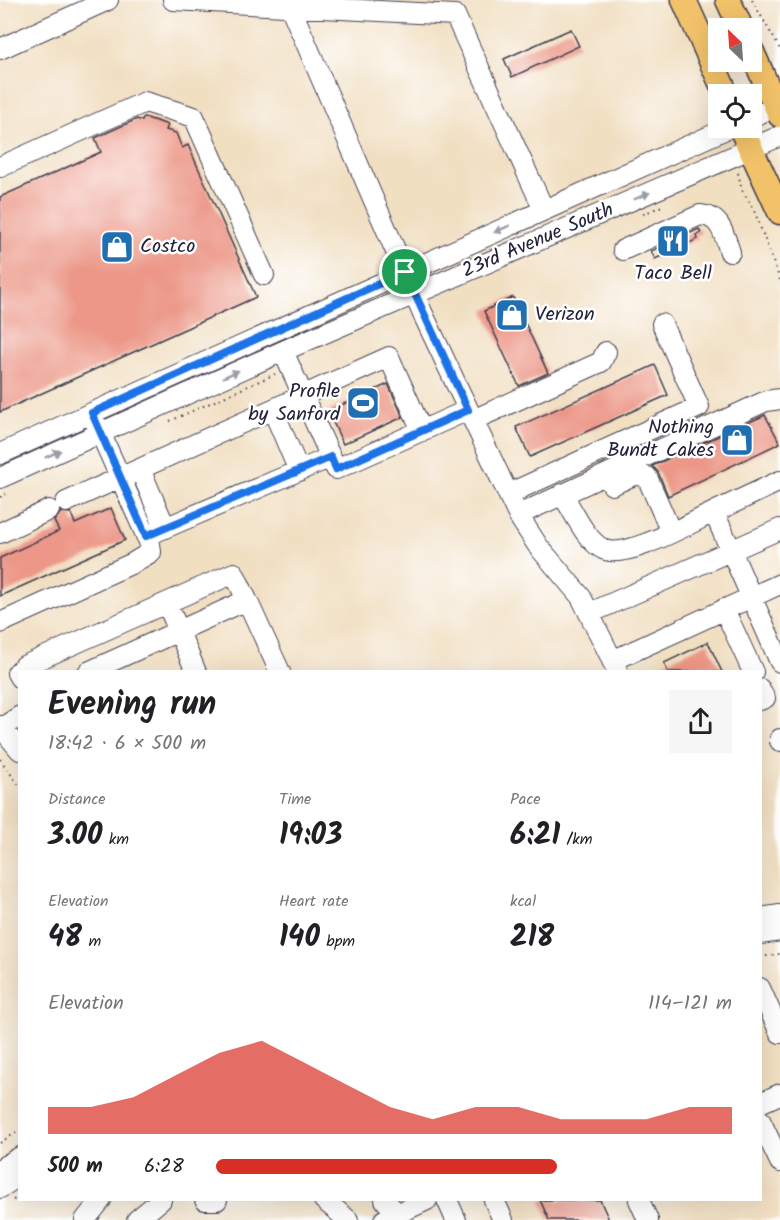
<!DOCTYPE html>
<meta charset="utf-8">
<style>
body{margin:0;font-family:Kalam,sans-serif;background:#f6f6f6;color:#202124;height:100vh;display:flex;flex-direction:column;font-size:22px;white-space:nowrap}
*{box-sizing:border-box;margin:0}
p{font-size:20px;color:#757577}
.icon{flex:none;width:33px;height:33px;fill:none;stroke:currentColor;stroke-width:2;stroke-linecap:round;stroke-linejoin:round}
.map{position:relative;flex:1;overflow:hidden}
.sheet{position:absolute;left:18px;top:670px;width:744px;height:531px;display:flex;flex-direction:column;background:#fff;border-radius:0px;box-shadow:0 6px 24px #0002}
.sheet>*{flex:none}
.needle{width:39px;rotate:335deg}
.controls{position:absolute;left:708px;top:18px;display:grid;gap:12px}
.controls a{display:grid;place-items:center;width:54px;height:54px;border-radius:0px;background:#fff;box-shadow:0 6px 24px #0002;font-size:30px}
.pin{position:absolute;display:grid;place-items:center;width:51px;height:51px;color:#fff;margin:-26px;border:3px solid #fff;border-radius:50%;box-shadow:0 2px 6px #0007}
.round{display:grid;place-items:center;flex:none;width:63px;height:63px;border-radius:0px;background:#f6f6f6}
.summary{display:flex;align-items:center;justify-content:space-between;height:102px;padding:0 30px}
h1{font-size:33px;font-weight:600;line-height:45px}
.figures{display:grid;grid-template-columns:repeat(3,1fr);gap:9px;height:102px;padding:6px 30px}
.figures div{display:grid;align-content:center}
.figures b{font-size:30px;font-weight:600}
.figures small{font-size:16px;font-weight:400}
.figures p{font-size:16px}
.chart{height:168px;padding:12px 30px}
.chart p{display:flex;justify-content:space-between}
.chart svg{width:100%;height:108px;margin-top:6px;fill:#d93025;opacity:.7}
ul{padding:0 30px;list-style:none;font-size:20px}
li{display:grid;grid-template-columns:96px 72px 1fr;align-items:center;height:45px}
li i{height:15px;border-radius:8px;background:#d93025}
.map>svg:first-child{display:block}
.building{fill:#ec9787}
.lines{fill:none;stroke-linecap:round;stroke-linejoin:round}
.minor-casing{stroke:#413e4f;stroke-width:22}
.major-casing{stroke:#413e4f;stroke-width:27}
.path{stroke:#413e4f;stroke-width:2;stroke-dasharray:1.5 4.5;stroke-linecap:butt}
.minor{stroke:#fff;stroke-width:20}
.major{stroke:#f2c26a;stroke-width:24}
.oneway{fill:#9c9ca7}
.route-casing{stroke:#fff;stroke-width:12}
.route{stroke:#1a73e8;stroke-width:8}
.labels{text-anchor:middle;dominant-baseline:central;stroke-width:5;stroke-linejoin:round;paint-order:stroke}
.street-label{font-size:20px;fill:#22223b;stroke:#fff}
.poi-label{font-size:20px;fill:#22223b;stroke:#fff;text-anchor:start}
</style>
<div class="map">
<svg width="780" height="1220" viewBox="0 0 780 1220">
<rect width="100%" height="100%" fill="#fff"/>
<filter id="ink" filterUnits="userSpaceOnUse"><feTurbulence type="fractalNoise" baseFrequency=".0167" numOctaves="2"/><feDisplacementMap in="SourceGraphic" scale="12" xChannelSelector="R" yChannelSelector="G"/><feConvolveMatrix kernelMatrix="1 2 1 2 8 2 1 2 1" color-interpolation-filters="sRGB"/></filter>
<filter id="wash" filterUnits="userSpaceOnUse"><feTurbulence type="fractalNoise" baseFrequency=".008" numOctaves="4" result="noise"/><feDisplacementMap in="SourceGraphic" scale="24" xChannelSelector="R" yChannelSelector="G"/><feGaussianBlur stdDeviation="1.35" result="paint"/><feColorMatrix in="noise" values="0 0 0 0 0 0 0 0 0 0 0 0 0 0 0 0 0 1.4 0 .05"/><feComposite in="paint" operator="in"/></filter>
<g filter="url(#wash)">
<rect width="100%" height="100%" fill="#f1dfc2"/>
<g id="blocks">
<!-- building -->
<path class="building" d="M571,29L579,46L512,77L504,59Z
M144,117L168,125L166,130L176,133L182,148L188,145L256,297L0,412V197L101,152L95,138L137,119L142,121Z
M699,229L701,233L696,235L698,239L655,259L651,251Z
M513,297L548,373L519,386L484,311Z
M655,365L668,395L530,457L516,427Z
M388,384L403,417L343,444L328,411Z
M765,415L780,443L668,496L658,472L652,466Z
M111,508L125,540L0,596V558L59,531L54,521L61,512L71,513L75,524Z
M708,642L722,672H668L664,663Z
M540,1200H600L609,1220H549Z"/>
</g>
</g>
<g filter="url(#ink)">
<use href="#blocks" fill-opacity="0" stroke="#413e4f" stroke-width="1.5"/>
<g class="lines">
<defs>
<path id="minor" d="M173,0L455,15L544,210
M290,6L422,312L518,515L538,546L581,597L618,672
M0,49L108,0
M752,117L780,104
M0,167L145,102L194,117L264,275
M623,250L700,215C721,216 724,235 730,252
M283,351L336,469L468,410
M273,410L299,471
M473,420L601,362L606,352
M0,454L728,128
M140,469L165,527
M0,478L283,351L780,136
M780,481L714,512L780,662
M612,485L636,474L647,477L671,532
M508,494L699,407L662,324
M562,494C573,510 585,540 603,549C625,561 692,522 714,512
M66,502L389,357L422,431
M518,515L766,401L780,399
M0,533L49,510
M146,536L331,457
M167,603L196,672
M724,609L753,672
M590,613L780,529
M0,623L133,563L151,552L150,544L95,421
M612,661L780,584
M88,672L247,600L280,672
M20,678L17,673L24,666L234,573L247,600
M760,689L765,698L760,700
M0,726L20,750
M2,728L20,716
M780,739V741
M760,918L780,915
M760,934L780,931
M760,988L780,1033
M760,1103L780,1094
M760,1120L780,1162
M0,1169L20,1157
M0,1188L20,1175
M205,1200H217
M324,1200L348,1220
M385,1200L397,1214
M447,1200L456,1220
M494,1200L503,1220
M639,1200L648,1220
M85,1220L101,1200
M137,1220L161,1200
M384,1220L427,1200"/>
<path id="major" d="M684,0L726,94
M728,0L741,28
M752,52L780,115
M741,128L780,212"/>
</defs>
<!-- minor casing -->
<use href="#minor" class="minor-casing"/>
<!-- major casing -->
<use href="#major" class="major-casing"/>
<!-- path -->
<path class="path" d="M752,0L780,49
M738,173L742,190L754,210L780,280
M643,214L662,206
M170,421L275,374
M0,497L6,494
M0,759L20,787
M760,957L780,954
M0,1143L20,1130
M13,1200L20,1197"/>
<!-- minor -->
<use href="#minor" class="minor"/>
<!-- major -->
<use href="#major" class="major"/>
</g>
<!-- one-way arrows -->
<defs><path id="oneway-solid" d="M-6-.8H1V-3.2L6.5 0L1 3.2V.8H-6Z" transform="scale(1.5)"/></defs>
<g class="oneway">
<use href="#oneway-solid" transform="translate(642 196) rotate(-23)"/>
<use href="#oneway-solid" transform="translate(502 229) rotate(156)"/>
<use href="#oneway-solid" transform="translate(231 374) rotate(-24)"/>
<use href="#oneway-solid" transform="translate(53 454) rotate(-24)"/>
</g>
</g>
<g class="lines" filter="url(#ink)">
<defs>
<path id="route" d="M405,272L468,410L336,469L331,457L146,536L92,413Z"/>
</defs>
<!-- route casing -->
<use href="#route" class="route-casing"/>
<!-- route -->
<use href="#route" class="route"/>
</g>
<!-- icons -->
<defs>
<symbol id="restaurant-square" viewBox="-11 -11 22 22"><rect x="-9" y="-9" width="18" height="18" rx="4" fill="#1f6fb2" stroke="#fff"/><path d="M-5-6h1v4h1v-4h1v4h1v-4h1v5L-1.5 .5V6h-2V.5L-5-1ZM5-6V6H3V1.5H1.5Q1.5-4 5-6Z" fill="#fff"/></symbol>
<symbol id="shop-square" viewBox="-11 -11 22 22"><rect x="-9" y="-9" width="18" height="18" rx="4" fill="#1f6fb2" stroke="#fff"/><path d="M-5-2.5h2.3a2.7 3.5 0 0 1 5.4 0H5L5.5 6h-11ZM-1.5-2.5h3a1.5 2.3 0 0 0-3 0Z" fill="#fff"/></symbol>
<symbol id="stadium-square" viewBox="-11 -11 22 22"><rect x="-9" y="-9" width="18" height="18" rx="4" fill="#1f6fb2" stroke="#fff"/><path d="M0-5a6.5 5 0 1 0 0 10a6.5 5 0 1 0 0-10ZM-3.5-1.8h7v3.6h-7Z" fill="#fff"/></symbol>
</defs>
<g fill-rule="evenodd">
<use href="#restaurant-square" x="654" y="222" width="38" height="38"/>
<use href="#shop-square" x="98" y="228" width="38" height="38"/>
<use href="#shop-square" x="493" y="296" width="38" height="38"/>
<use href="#stadium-square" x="344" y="384" width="38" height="38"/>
<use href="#shop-square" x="718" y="421" width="38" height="38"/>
</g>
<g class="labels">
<!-- street labels -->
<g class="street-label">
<text transform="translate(538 241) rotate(-23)">23rd Avenue South</text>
</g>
<!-- poi labels -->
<g class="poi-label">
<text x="140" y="247">Costco</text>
<text x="673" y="274" text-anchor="middle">Taco Bell</text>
<text x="535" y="315">Verizon</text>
<text x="340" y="392" text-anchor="end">Profile<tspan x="340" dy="23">by Sanford</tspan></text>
<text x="714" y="428" text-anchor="end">Nothing<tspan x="714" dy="23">Bundt Cakes</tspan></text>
</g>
</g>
</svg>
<div class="controls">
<a><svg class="needle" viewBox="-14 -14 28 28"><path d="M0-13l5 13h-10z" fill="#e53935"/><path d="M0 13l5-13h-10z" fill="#757577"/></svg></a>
<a><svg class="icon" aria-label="locate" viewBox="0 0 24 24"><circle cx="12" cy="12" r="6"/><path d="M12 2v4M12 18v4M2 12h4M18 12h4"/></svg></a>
</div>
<div class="pin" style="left:405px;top:272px;background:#1e9e55"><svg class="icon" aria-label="arrive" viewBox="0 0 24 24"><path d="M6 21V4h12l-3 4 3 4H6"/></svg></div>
<section class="sheet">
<div class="summary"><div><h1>Evening run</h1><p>18:42 · 6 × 500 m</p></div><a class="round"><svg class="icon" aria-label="share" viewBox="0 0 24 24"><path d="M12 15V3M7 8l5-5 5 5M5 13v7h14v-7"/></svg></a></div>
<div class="figures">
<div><p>Distance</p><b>3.00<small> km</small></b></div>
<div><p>Time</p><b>19:03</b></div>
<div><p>Pace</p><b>6:21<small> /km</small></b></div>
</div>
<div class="figures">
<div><p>Elevation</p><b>48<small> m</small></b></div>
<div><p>Heart rate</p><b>140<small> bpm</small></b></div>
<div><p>kcal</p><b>218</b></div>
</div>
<div class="chart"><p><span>Elevation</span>114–121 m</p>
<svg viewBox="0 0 160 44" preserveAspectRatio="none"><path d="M0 44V33L10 33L20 29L30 20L40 11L50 6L60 15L70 24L80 33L90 38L100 33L110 33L120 38L130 38L140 38L150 33L160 33V44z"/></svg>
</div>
<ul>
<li><b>500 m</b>6:28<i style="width:66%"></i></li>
</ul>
</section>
</div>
